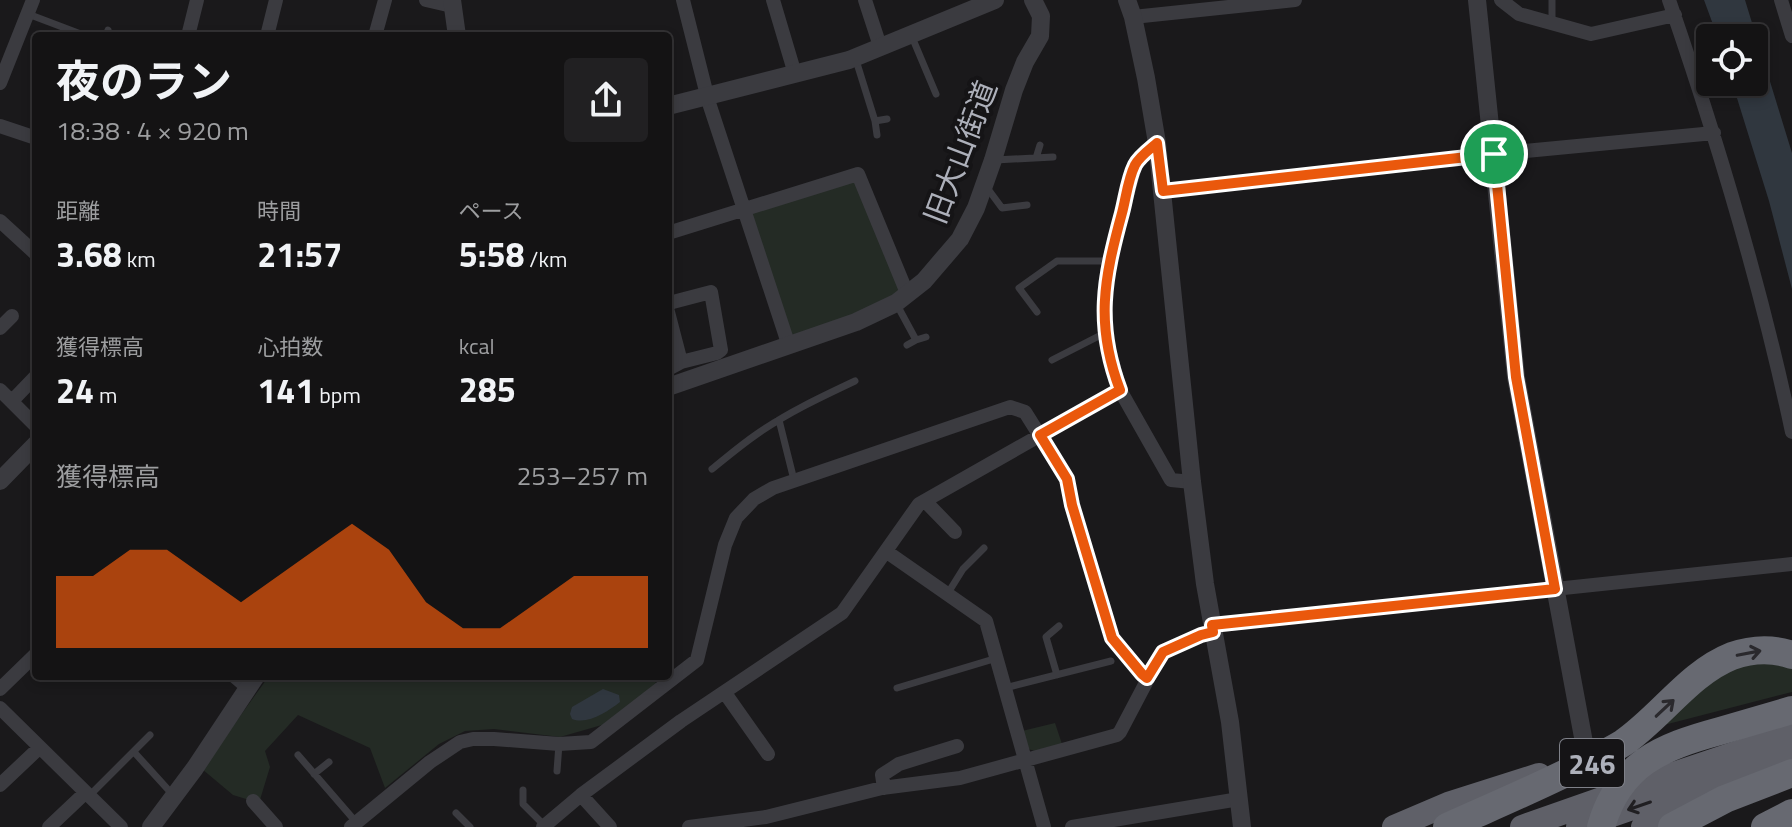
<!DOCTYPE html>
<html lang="ja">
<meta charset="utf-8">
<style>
body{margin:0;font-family:"Titillium Web","Noto Sans JP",sans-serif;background:#212022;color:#f1f3f6;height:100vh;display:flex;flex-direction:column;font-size:30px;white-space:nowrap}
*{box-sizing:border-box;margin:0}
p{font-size:26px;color:#9d9ea0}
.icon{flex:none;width:44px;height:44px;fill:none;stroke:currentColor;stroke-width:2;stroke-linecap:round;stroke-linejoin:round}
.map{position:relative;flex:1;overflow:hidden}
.side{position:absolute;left:32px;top:32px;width:640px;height:648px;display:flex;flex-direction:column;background:#141314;border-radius:8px;box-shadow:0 4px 12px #0003,0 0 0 2px #333234}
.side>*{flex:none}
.tools{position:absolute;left:1696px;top:24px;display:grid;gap:16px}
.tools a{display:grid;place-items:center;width:72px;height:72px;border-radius:8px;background:#141314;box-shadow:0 4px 12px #0003,0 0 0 2px #333234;font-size:40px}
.pin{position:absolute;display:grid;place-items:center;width:68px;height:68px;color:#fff;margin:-34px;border:4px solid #fff;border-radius:50%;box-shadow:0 2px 8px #0007}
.round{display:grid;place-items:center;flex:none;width:84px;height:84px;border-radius:8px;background:#212022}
.headline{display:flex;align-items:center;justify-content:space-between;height:136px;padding:0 24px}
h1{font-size:44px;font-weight:700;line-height:60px}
.stats{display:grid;grid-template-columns:repeat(3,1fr);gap:12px;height:136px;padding:8px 24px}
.stats div{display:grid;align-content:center}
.stats b{font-size:34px;font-weight:700}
.stats small{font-size:22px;font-weight:400}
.stats p{font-size:22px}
.chart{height:224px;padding:16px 24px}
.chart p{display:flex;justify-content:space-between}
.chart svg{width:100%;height:144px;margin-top:8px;fill:#ea580c;opacity:.7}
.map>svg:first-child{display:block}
.green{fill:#242b25}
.water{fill:#30373f}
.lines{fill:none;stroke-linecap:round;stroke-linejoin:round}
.service{stroke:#3b3b40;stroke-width:7}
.minor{stroke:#3b3b40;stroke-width:14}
.tertiary{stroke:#3b3b40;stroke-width:18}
.trunk{stroke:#5f6068;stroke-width:24}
.motorway{stroke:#676971;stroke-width:28}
.oneway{stroke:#2a292d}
.oneway2{stroke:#201f22}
.route-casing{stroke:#fff;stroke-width:16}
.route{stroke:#ea580c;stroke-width:10}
.labels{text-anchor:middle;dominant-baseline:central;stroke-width:8;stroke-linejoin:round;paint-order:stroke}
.shield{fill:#151416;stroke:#7f8189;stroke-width:2}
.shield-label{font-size:28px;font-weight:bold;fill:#adb0ba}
.street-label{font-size:30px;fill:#adb0ba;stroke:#151416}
</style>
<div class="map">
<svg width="1792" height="827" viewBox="0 0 1792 827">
<rect width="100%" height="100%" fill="#1a191b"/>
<!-- green -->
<path class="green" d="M858,174L907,293L789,346L745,209Z
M1792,648V692L1606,740L1675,685Z
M269,676H650L657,684L609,723L560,737L494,729L465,731L439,744L385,788L370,748L298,715L265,751L270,767L259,803L233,795L202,769Z
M1055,723L1062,744L1038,752L1028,749L1022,731Z"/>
<!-- water -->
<path class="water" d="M1704,0H1745L1792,153V289L1769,201L1732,82H1754V38H1718Z
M603,689L619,695L620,702C607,712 588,725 572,719L570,714L572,707Z"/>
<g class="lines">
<!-- service -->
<path class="service" d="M1552,0V23
M28,14L86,36
M106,36L108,30
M912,37L936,94
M855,57L875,121L877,135
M875,121L887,119
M1036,158L1040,145
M995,160L1053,157
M985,185L1002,208L1027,205
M896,303L916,340
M1037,312L1019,288L1057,261H1109
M907,345L916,340L926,337
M1052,360L1099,336L1106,335
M779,420L794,480
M712,469C727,457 741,445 757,434C787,413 821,397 855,381
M948,593L963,569L984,548
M1057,675L1046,637L1059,626
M897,688L997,658
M1005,688L1111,661
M134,752L173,795
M298,755L356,822
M557,771L559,744
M314,774L329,762
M523,790V804L545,826
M89,796L150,735
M456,813L470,827"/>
<!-- minor -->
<path class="minor" d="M426,0L452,6
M683,0L709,103L789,346
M773,0L795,74
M865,0L880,46
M1501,0L1519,14L1591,34L1675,15
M1669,0C1718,142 1761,286 1792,432
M1781,0L1792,36
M1133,17L1295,0
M188,36L197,0
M267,36L276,0
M375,36L385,0
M0,83L33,0
M0,126L36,138
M1157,143L1136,163L1109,261L1105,285L1104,319L1107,342L1120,390L1171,480L1192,482
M1163,191L1494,154L1714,133
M0,221L36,254
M668,233L858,174L907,293
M668,307L669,303L711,292L721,350L717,353L681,362L668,369
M668,312L681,362
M0,328L12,316
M0,390L36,426
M12,401L36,376
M925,501L955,532
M887,552L986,621L1044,827
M1212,625L1792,564
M234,676L248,688
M0,689L36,654
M725,693L768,754
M0,708L121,827
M0,785L39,748
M884,788L882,775L899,764L957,746
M581,795L610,827
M253,801L276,827
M49,827L85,793
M351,827L430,762L460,742L473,739H494L559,744L591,742L697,660L725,545L736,518L754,499L773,488L1010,407L1025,412L1067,479L1072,505L1112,638L1147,678
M543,827L581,795L681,721L842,613L919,504L1120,390
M689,827L766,817L882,788L960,778L1117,735L1120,732L1160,656L1163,652L1201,635L1213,632
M1072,827L1239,799"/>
<!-- tertiary -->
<path class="tertiary" d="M452,0L457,36
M1127,0L1133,17L1146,78L1157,143L1192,482L1205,584L1230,722L1242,827
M1477,0L1516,377L1588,764
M668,106L849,60L995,0
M668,387L856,322L896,303L924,281L960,239L976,208L993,160L1014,90L1025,62L1040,36L1041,16L1033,0
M0,481L36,444
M151,827L195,768L256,676"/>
<!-- trunk -->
<path class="trunk" d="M1394,827L1448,804L1539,775
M1522,827L1647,783L1792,734
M1578,827L1792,752
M1643,827L1692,806"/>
<!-- motorway -->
<path class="motorway" d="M1447,827C1489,808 1532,790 1574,769C1590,760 1607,753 1623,743C1661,717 1689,673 1732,656C1752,649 1772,648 1792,655
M1601,827C1619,764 1661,747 1720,731C1744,724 1768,717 1792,710
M1672,827L1725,799L1792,773
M1765,827L1792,813"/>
</g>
<!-- one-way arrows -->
<defs><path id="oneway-shaft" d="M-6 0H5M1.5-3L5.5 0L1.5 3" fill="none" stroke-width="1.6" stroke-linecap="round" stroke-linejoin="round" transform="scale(2)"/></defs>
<g class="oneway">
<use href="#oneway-shaft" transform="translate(1749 653) rotate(-11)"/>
<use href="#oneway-shaft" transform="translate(1665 708) rotate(-43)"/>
</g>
<use class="oneway2" href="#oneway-shaft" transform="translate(1639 806) rotate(161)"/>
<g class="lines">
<defs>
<path id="route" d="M1157,143L1163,191L1494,154L1516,377L1555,589L1212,625L1213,632L1201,635L1163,652L1147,678L1142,674L1112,638L1072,505L1067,479L1040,435L1120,390C1095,324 1104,279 1122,213C1126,198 1128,179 1135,165C1139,157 1150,149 1157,143Z"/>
</defs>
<!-- route casing -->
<use href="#route" class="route-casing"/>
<!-- route -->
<use href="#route" class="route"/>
</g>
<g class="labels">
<!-- shield labels -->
<rect class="shield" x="1560" y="739" width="64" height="48" rx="6"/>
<g class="shield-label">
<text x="1592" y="763">246</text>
</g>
<!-- street labels -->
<g class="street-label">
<text transform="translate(960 152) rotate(-69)">旧大山街道</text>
</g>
</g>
</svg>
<div class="tools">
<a><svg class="icon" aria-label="locate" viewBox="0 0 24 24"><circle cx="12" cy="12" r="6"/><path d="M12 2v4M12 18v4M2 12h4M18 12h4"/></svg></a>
</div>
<div class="pin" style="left:1494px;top:154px;background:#1e9e55"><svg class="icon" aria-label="arrive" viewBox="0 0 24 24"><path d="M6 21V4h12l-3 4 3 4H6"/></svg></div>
<section class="side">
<div class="headline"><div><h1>夜のラン</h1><p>18:38 · 4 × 920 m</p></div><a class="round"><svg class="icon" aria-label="share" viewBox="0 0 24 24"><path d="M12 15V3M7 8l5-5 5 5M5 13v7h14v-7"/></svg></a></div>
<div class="stats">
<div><p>距離</p><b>3.68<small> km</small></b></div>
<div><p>時間</p><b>21:57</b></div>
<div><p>ペース</p><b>5:58<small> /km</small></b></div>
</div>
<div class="stats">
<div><p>獲得標高</p><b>24<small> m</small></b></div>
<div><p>心拍数</p><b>141<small> bpm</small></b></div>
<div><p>kcal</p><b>285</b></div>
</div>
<div class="chart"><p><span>獲得標高</span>253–257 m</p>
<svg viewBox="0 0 160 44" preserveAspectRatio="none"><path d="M0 44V22L10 22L20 14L30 14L40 22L50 30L60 22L70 14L80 6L90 14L100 30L110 38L120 38L130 30L140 22L150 22L160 22V44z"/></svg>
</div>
</section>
</div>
